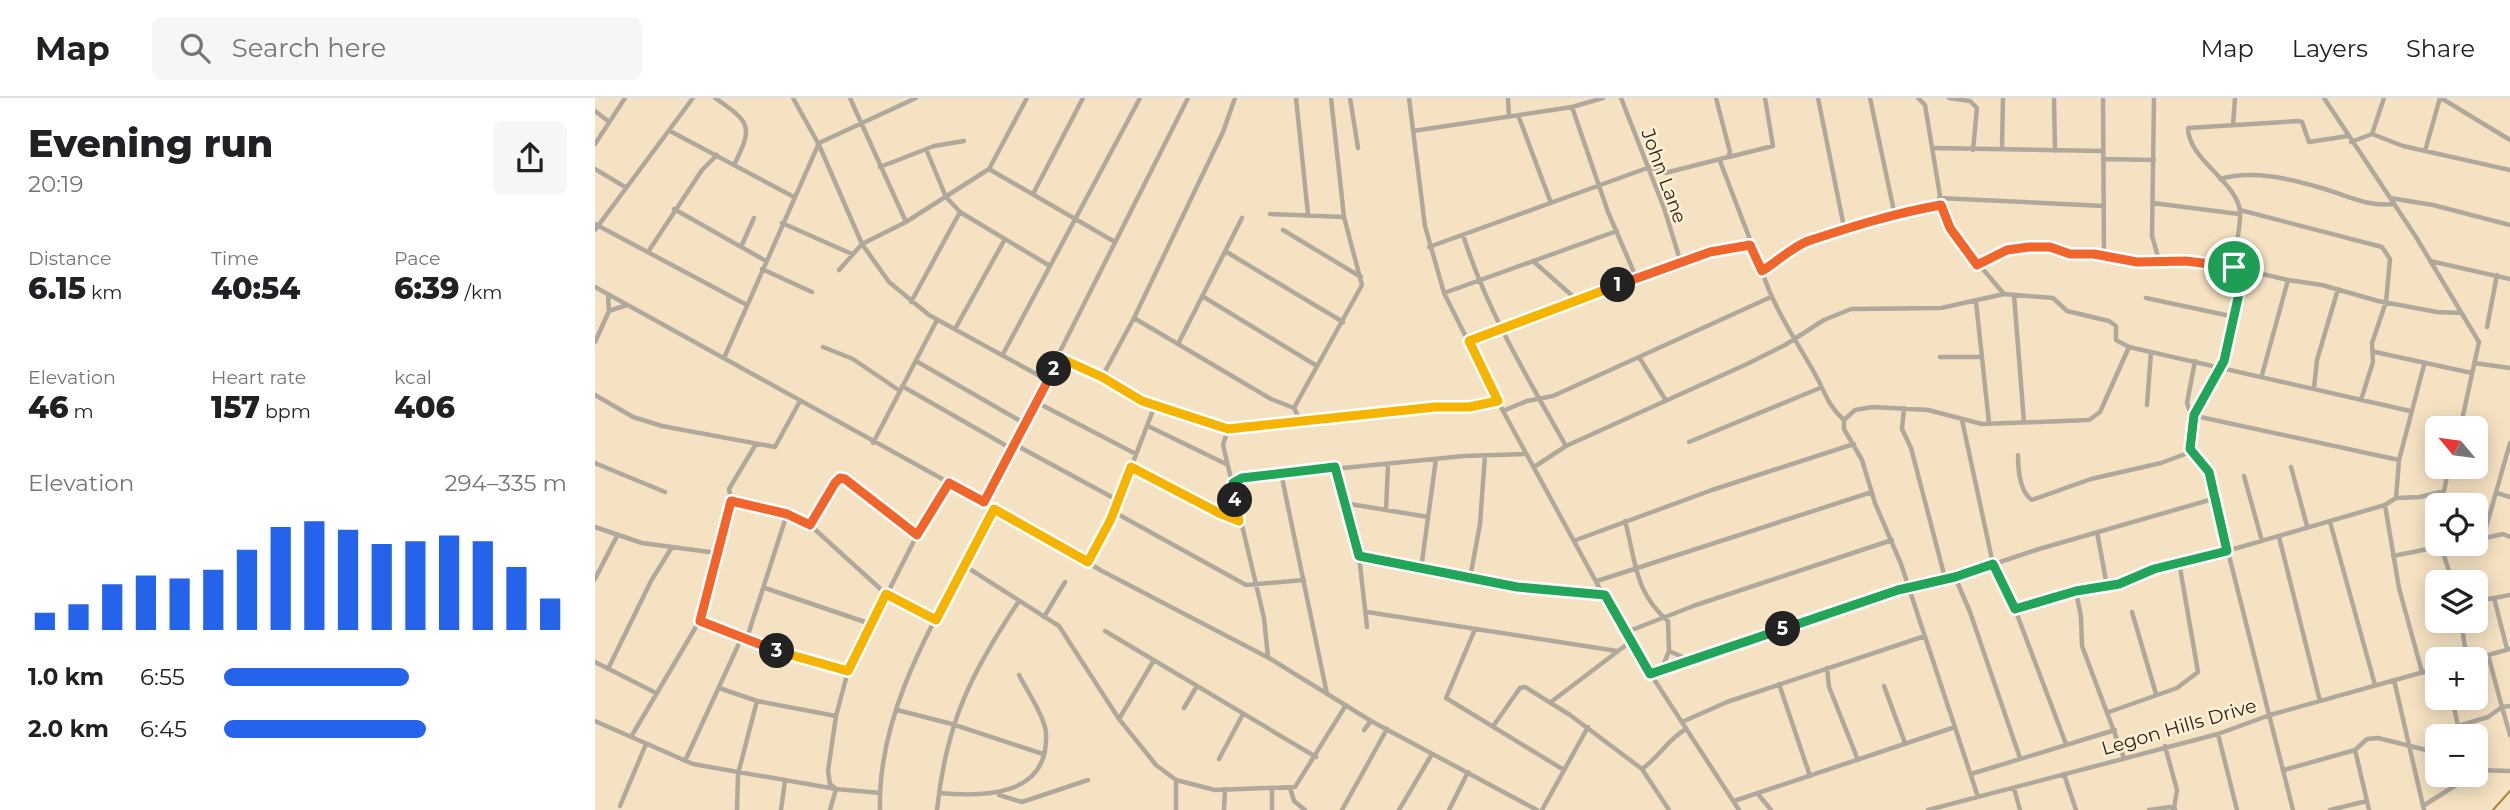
<!DOCTYPE html>
<meta charset="utf-8">
<style>
body{margin:0;font-family:Montserrat,sans-serif;background:#f6f6f6;color:#202124;height:100vh;display:flex;flex-direction:column;font-size:26px;white-space:nowrap}
*{box-sizing:border-box;margin:0}
p{font-size:23px;color:#757577}
.icon{flex:none;width:38px;height:38px;fill:none;stroke:currentColor;stroke-width:2;stroke-linecap:round;stroke-linejoin:round}
.map{position:relative;flex:1;overflow:hidden}
.details{display:flex;flex-direction:column;background:#fff;width:595px}
.details>*{flex:none}
.needle{width:46px;rotate:299deg}
.tools{position:absolute;left:1830px;top:318px;display:grid;gap:14px}
.tools a{display:grid;place-items:center;width:63px;height:63px;border-radius:10px;background:#fff;box-shadow:0 4px 18px #0003;font-size:35px}
.pin{position:absolute;display:grid;place-items:center;width:60px;height:60px;color:#fff;margin:-30px;border:4px solid #fff;border-radius:50%;box-shadow:0 2px 7px #0007}
.km{position:absolute;width:35px;height:35px;margin:-18px;border-radius:50%;background:#222;color:#fff;font-size:19px;line-height:35px;text-align:center}
.round{display:grid;place-items:center;flex:none;width:74px;height:74px;border-radius:10px;background:#f6f6f6}
.head{display:flex;align-items:center;justify-content:space-between;height:119px;padding:0 28px}
h1{font-size:38px;font-weight:800;line-height:52px}
.metrics{display:grid;grid-template-columns:repeat(3,1fr);gap:10px;height:119px;padding:7px 28px}
.metrics div{display:grid;align-content:center}
.metrics b{font-size:30px;font-weight:800}
.metrics small{font-size:19px;font-weight:400}
.metrics p{font-size:19px}
.chart{height:196px;padding:14px 28px}
.chart p{display:flex;justify-content:space-between}
.chart svg{width:100%;height:126px;margin-top:7px;stroke:#2563eb;stroke-width:6}
ul{padding:0 28px;list-style:none;font-size:23px}
li{display:grid;grid-template-columns:112px 84px 1fr;align-items:center;height:52px}
li i{height:18px;border-radius:9px;background:#2563eb}
header{display:flex;align-items:center;gap:42px;box-sizing:border-box;height:98px;padding:0 35px;background:#fff;border-bottom:2px solid #e0e0e0}
header strong{font-size:33px}
nav{display:flex;gap:38px;margin-inline-start:auto;font-size:24px}
.search{width:490px;height:63px;background:#f6f6f6;display:flex;align-items:center;gap:18px;box-sizing:border-box;padding:0 24px;border-radius:10px;color:#757577;font-size:26px}
main{display:flex;flex:1;min-height:0}
.map>svg:first-child{display:block}
.lines{fill:none;stroke-linecap:round;stroke-linejoin:round}
.stream{stroke:#ab8337;stroke-width:2}
.minor{stroke:#b0a89b;stroke-width:4.5}
.split-1-casing{stroke:#fff;stroke-width:14}
.split-2-casing{stroke:#fff;stroke-width:14}
.split-3-casing{stroke:#fff;stroke-width:14}
.split-4-casing{stroke:#fff;stroke-width:14}
.split-5-casing{stroke:#fff;stroke-width:14}
.split-6-casing{stroke:#fff;stroke-width:14}
.split-1{stroke:#f0652b;stroke-width:9}
.split-2{stroke:#f5b400;stroke-width:9}
.split-3{stroke:#f0652b;stroke-width:9}
.split-4{stroke:#f5b400;stroke-width:9}
.split-5{stroke:#22a559;stroke-width:9}
.split-6{stroke:#22a559;stroke-width:9}
.labels{text-anchor:middle;dominant-baseline:central;stroke-width:5;stroke-linejoin:round;paint-order:stroke}
.street-label{font-size:19px;fill:#2b2418;stroke:#fff0d6}
</style>
<header>
<strong>Map</strong>
<div class="search"><svg class="icon" aria-label="search" viewBox="0 0 24 24"><circle cx="10" cy="10" r="6"/><path d="M15 15l6 6"/></svg>Search here</div>
<nav><a>Map</a><a>Layers</a><a>Share</a></nav>
</header>
<main>
<section class="details">
<div class="head"><div><h1>Evening run</h1><p>20:19</p></div><a class="round"><svg class="icon" aria-label="share" viewBox="0 0 24 24"><path d="M12 15V3M7 8l5-5 5 5M5 13v7h14v-7"/></svg></a></div>
<div class="metrics">
<div><p>Distance</p><b>6.15<small> km</small></b></div>
<div><p>Time</p><b>40:54</b></div>
<div><p>Pace</p><b>6:39<small> /km</small></b></div>
</div>
<div class="metrics">
<div><p>Elevation</p><b>46<small> m</small></b></div>
<div><p>Heart rate</p><b>157<small> bpm</small></b></div>
<div><p>kcal</p><b>406</b></div>
</div>
<div class="chart"><p><span>Elevation</span>294–335 m</p>
<svg viewBox="0 0 160 44" preserveAspectRatio="none"><path d="M5 44V38M15 44V35M25 44V28M35 44V25M45 44V26M55 44V23M65 44V16M75 44V8M85 44V6M95 44V9M105 44V14M115 44V13M125 44V11M135 44V13M145 44V22M155 44V33"/></svg>
</div>
<ul>
<li><b>1.0 km</b>6:55<i style="width:54%"></i></li>
<li><b>2.0 km</b>6:45<i style="width:59%"></i></li>
</ul>
</section>
<div class="map">
<svg width="1915" height="712" viewBox="0 0 1915 712">
<rect width="100%" height="100%" fill="#f5e2c2"/>
<g class="lines">
<!-- stream -->
<path class="stream" d="M1898,712L1915,693"/>
<!-- minor -->
<path class="minor" d="M120,0C155,24 159,28 139,67
M198,0L224,47L267,146L294,184L334,217L452,282
M255,0L311,124
M701,0L713,116
M755,0L763,50
M814,0L830,128L849,195L908,313L1029,535L1144,712
M913,0L914,18
M1026,0L1069,110L1086,165
M1223,0L1249,129
M1275,0L1300,118
M1323,0L1330,7L1348,116L1363,142L1409,196
M1354,0L1375,3L1382,10L1378,52
M1459,0L1460,53
M1508,0L1509,158
M1559,0L1557,138L1564,162
M1729,0L1821,139L1884,244L1865,331
M1846,0L1915,42
M977,9L1013,114L1041,179
M0,13L13,23
M923,17L956,105
M1638,27L1640,0
M75,33L199,99
M818,33L977,9L1008,0
M1777,36L1808,48L1915,72
M1756,44L1777,36L1789,0
M0,46L30,0
M1407,49L1408,0
M1339,50L1508,53
M331,51L351,99L365,114L455,168
M1830,53L1845,0
M1134,59L1178,48L1170,0
M1508,61L1559,62
M1125,63L1167,173
M285,69L339,48L369,43
M0,71L30,89
M394,71L520,144
M1625,81C1657,72 1692,80 1723,89C1749,96 1770,109 1798,106
M438,96L488,0
M1344,100L1509,108
M1795,100L1838,107L1915,127
M1558,105L1644,116
M1346,107L1315,113L1267,128L1249,129L1207,147L1167,173C1179,211 1201,242 1220,276C1230,294 1233,308 1249,322V331L1267,362L1280,405L1306,466L1383,699
M79,111L171,163
M1645,112L1787,149L1795,161L1791,204L1777,245L1778,264L1766,302
M675,116L749,119
M187,125L257,156
M0,126L152,207
M0,132L98,0
M688,132L766,179
M868,137C892,213 932,279 971,348
M146,149L159,120
M834,149L1055,69L1070,75L1133,59L1135,54L1121,0
M630,153L748,224
M53,154L107,72L122,57
M938,163L982,202
M1835,163L1915,181
M1382,167L1412,152L1434,149H1455L1475,156H1499L1542,164L1591,163L1638,169L1693,182L1727,187L1783,203L1842,214L1866,215
M1638,169C1640,151 1646,130 1645,113C1642,84 1593,61 1593,30L1703,23L1707,24L1714,44L1753,38
M167,171L217,194
M244,172L267,146L311,124L394,71L432,0
M0,189L389,404L507,473L674,560L776,623L942,712
M849,195L1022,133
M1419,197L1429,324
M607,198L722,268
M1551,200L1640,219
M316,204L365,114
M1381,204L1394,325
M14,213L32,207
M539,220L676,301L699,310L706,323
M1892,229L1902,177
M360,231L410,141
M874,243L1115,154L1155,147
M0,244L14,213L13,197
M583,246L647,120
M228,249L258,261L305,293
M1534,249L1815,313
M1780,254L1877,275
M408,256L545,0
M1044,259L1070,301
M1345,259H1387
M129,260L224,45L321,0
M465,260L507,279L547,303L633,331L840,309H874L903,303
M321,263L429,325
M1600,263L1592,305L1596,317L1804,362
M1879,265L1915,270
M1667,277L1693,182
M507,279L539,220L628,34L640,0
M307,288L417,351
M1719,290L1722,262L1743,191
M0,297L38,319L67,328L180,349L205,303
M441,304L541,356
M1552,307L1556,254
M699,310L767,187L749,119L736,0
M1309,310L1307,331L1316,350L1350,480
M908,313L932,303L958,298L1176,199
M1367,322L1398,466L1420,511L1471,646
M553,328L631,366
M633,331L628,347L669,520L673,559
M1094,344L1225,290
M278,345L342,222
M419,346L524,403
M1595,351L1613,374L1698,712
M1423,357C1423,372 1425,394 1437,402L1496,381L1566,365L1593,355L1599,317L1629,263L1643,200L1645,172
M0,365L70,394
M536,369L644,423
M740,369L764,458L772,529
M939,369L971,348L1152,266L1190,247L1229,222L1256,211L1346,210L1409,196L1458,200L1472,213L1514,223L1521,228V242L1534,249L1505,314L1494,322L1387,326L1333,312L1278,309L1260,312L1249,322
M1696,369L1712,428
M686,375L732,596
M1649,378L1667,443
M638,385L647,380L869,358L931,356
M1902,395L1915,399
M1801,400L1825,399L1849,393L1854,369
M136,403L192,416L215,427L291,496L342,522
M389,404L593,0
M749,405L833,419
M1790,407L1804,490L1827,574
M791,412L793,367
M519,414L651,487L709,482
M1030,423C1041,463 1039,494 1073,523L1074,553L1092,561
M1735,424L1780,587
M215,427L245,380L256,384L322,437
M0,429L47,445L122,455
M1502,434L1512,488
M1684,439L1725,603
M1888,440L1915,345
M981,442L1117,392L1259,346
M1881,442L1908,436L1915,439
M1846,449L1855,476
M764,458L922,489L1009,497
M1798,458L1858,446
M493,464L519,414L560,307
M370,468L464,528L524,621L561,667L581,682L620,692L700,689L751,607
M826,471L841,361
M1360,479L1375,514L1425,660
M875,480L885,426L890,357
M0,481L22,438
M1002,483L1277,394
M170,490L276,526
M1481,493L1486,519L1487,548L1529,660
M1899,500L1915,497
M1881,503L1899,500L1912,551
M1420,511L1481,493L1524,486L1559,471L1632,453L1790,407L1801,400L1804,362L1829,267
M772,514L1022,553
M1537,514L1561,596
M449,519L470,484
M105,522L164,547L253,573
M1866,523L1872,562
M880,531L851,600L969,672
M510,533L721,659
M1029,535L1101,507L1297,442
M151,543L192,416
M1893,557L1907,609L1915,608
M1876,562L1915,551
M0,564L61,595
M1067,570L1074,553
M1232,570L1234,589L1263,662
M13,571L56,483L77,449
M1055,576L1303,492L1360,479L1444,451L1618,401
M1799,582L1829,712
M1184,586L1215,678
M1289,588L1310,645
M124,590L162,603L241,618
M1857,600L1863,628L1893,619L1907,609L1915,637
M956,604L1035,544
M589,610L602,588
M302,612L357,626L448,656
M1514,614L1582,590L1603,574L1584,464
M524,621L559,562
M0,623L98,666L241,691L235,712
M1087,624L1132,604L1330,538
M899,627L925,590L930,589L975,617L1047,671C1065,658 1072,642 1091,631
M769,632L776,623
M1623,636L1642,712
M36,639L105,522L136,403L134,391L161,346
M1570,648L1582,692L1579,710
M624,661L648,616
M90,663L146,541
M1047,671L1074,712
M1689,672L1760,652L1772,641L1783,640L1843,655
M1881,672L1915,673
M1376,676L1520,632
M1469,676L1481,712
M581,682V712
M695,690L699,703L710,712
M1419,690L1425,712
M285,695L241,691L235,686L233,673L241,618L253,573L322,437L354,385
M344,695C388,699 454,699 451,636C451,621 431,591 424,577
M1163,696L1176,712
M404,697L427,704L493,682
M1139,703L1360,629
M1772,703L1774,712
M25,708L51,646
M1828,708L1877,677
M142,712L143,676L162,603
M186,712L190,683
M285,712C282,603 352,504 399,411
M342,712C351,625 376,575 424,503
M629,712L630,691
M677,712V692
M747,712L792,631
M804,712L837,656
M854,712L873,674
M947,712L993,629
M1333,712L1623,636L1675,617L1843,570
M1554,712L1575,709L1580,711
M1735,712L1772,703L1760,652"/>
</g>
<g class="lines">
<defs>
<path id="split-1" d="M1023,187L1115,154L1155,147L1167,173C1182,164 1197,149 1213,143C1256,129 1300,115 1346,107L1355,130L1382,167L1412,152L1434,149H1455L1475,156H1499L1542,164L1591,163L1639,169"/>
<path id="split-2" d="M459,271L465,260L507,279L547,303L633,331L840,309H874L903,303L874,243L1023,187"/>
<path id="split-3" d="M182,553L105,523L136,403L192,416L215,427L240,385L245,380L250,381L322,437L354,385L389,404L459,271"/>
<path id="split-4" d="M182,553L253,573L291,496L341,522L399,411L493,464L516,421L536,369L624,415L644,423L640,402"/>
<path id="split-5" d="M640,402L638,385L647,380L740,369L764,458L922,489L1010,497L1055,576L1188,531"/>
<path id="split-6" d="M1188,531L1303,492L1360,479L1398,466L1420,511L1481,493L1524,486L1559,471L1632,453L1614,374L1595,351L1599,317L1629,263L1643,200L1645,172L1639,169"/>
</defs>
<!-- split-1 casing -->
<use href="#split-1" class="split-1-casing"/>
<!-- split-2 casing -->
<use href="#split-2" class="split-2-casing"/>
<!-- split-3 casing -->
<use href="#split-3" class="split-3-casing"/>
<!-- split-4 casing -->
<use href="#split-4" class="split-4-casing"/>
<!-- split-5 casing -->
<use href="#split-5" class="split-5-casing"/>
<!-- split-6 casing -->
<use href="#split-6" class="split-6-casing"/>
<!-- split-1 -->
<use href="#split-1" class="split-1"/>
<!-- split-2 -->
<use href="#split-2" class="split-2"/>
<!-- split-3 -->
<use href="#split-3" class="split-3"/>
<!-- split-4 -->
<use href="#split-4" class="split-4"/>
<!-- split-5 -->
<use href="#split-5" class="split-5"/>
<!-- split-6 -->
<use href="#split-6" class="split-6"/>
</g>
<g class="labels">
<!-- street labels -->
<g class="street-label">
<text transform="translate(1069 78) rotate(70)">John Lane</text>
<text transform="translate(1584 629) rotate(-16)">Legon Hills Drive</text>
</g>
</g>
</svg>
<div class="tools">
<a><svg class="needle" viewBox="-14 -14 28 28"><path d="M0-13l5 13h-10z" fill="#e53935"/><path d="M0 13l5-13h-10z" fill="#757577"/></svg></a>
<a><svg class="icon" aria-label="locate" viewBox="0 0 24 24"><circle cx="12" cy="12" r="6"/><path d="M12 2v4M12 18v4M2 12h4M18 12h4"/></svg></a>
<a><svg class="icon" aria-label="layers" viewBox="0 0 24 24"><path d="M12 4l9 5-9 5-9-5zM3 14l9 5 9-5"/></svg></a>
<a>+</a>
<a>−</a>
</div>
<div class="pin" style="left:1639px;top:169px;background:#1e9e55"><svg class="icon" aria-label="arrive" viewBox="0 0 24 24"><path d="M6 21V4h12l-3 4 3 4H6"/></svg></div>
<b class="km" style="left:1023px;top:187px">1</b>
<b class="km" style="left:459px;top:271px">2</b>
<b class="km" style="left:182px;top:553px">3</b>
<b class="km" style="left:640px;top:402px">4</b>
<b class="km" style="left:1188px;top:531px">5</b>
</div>
</main>
